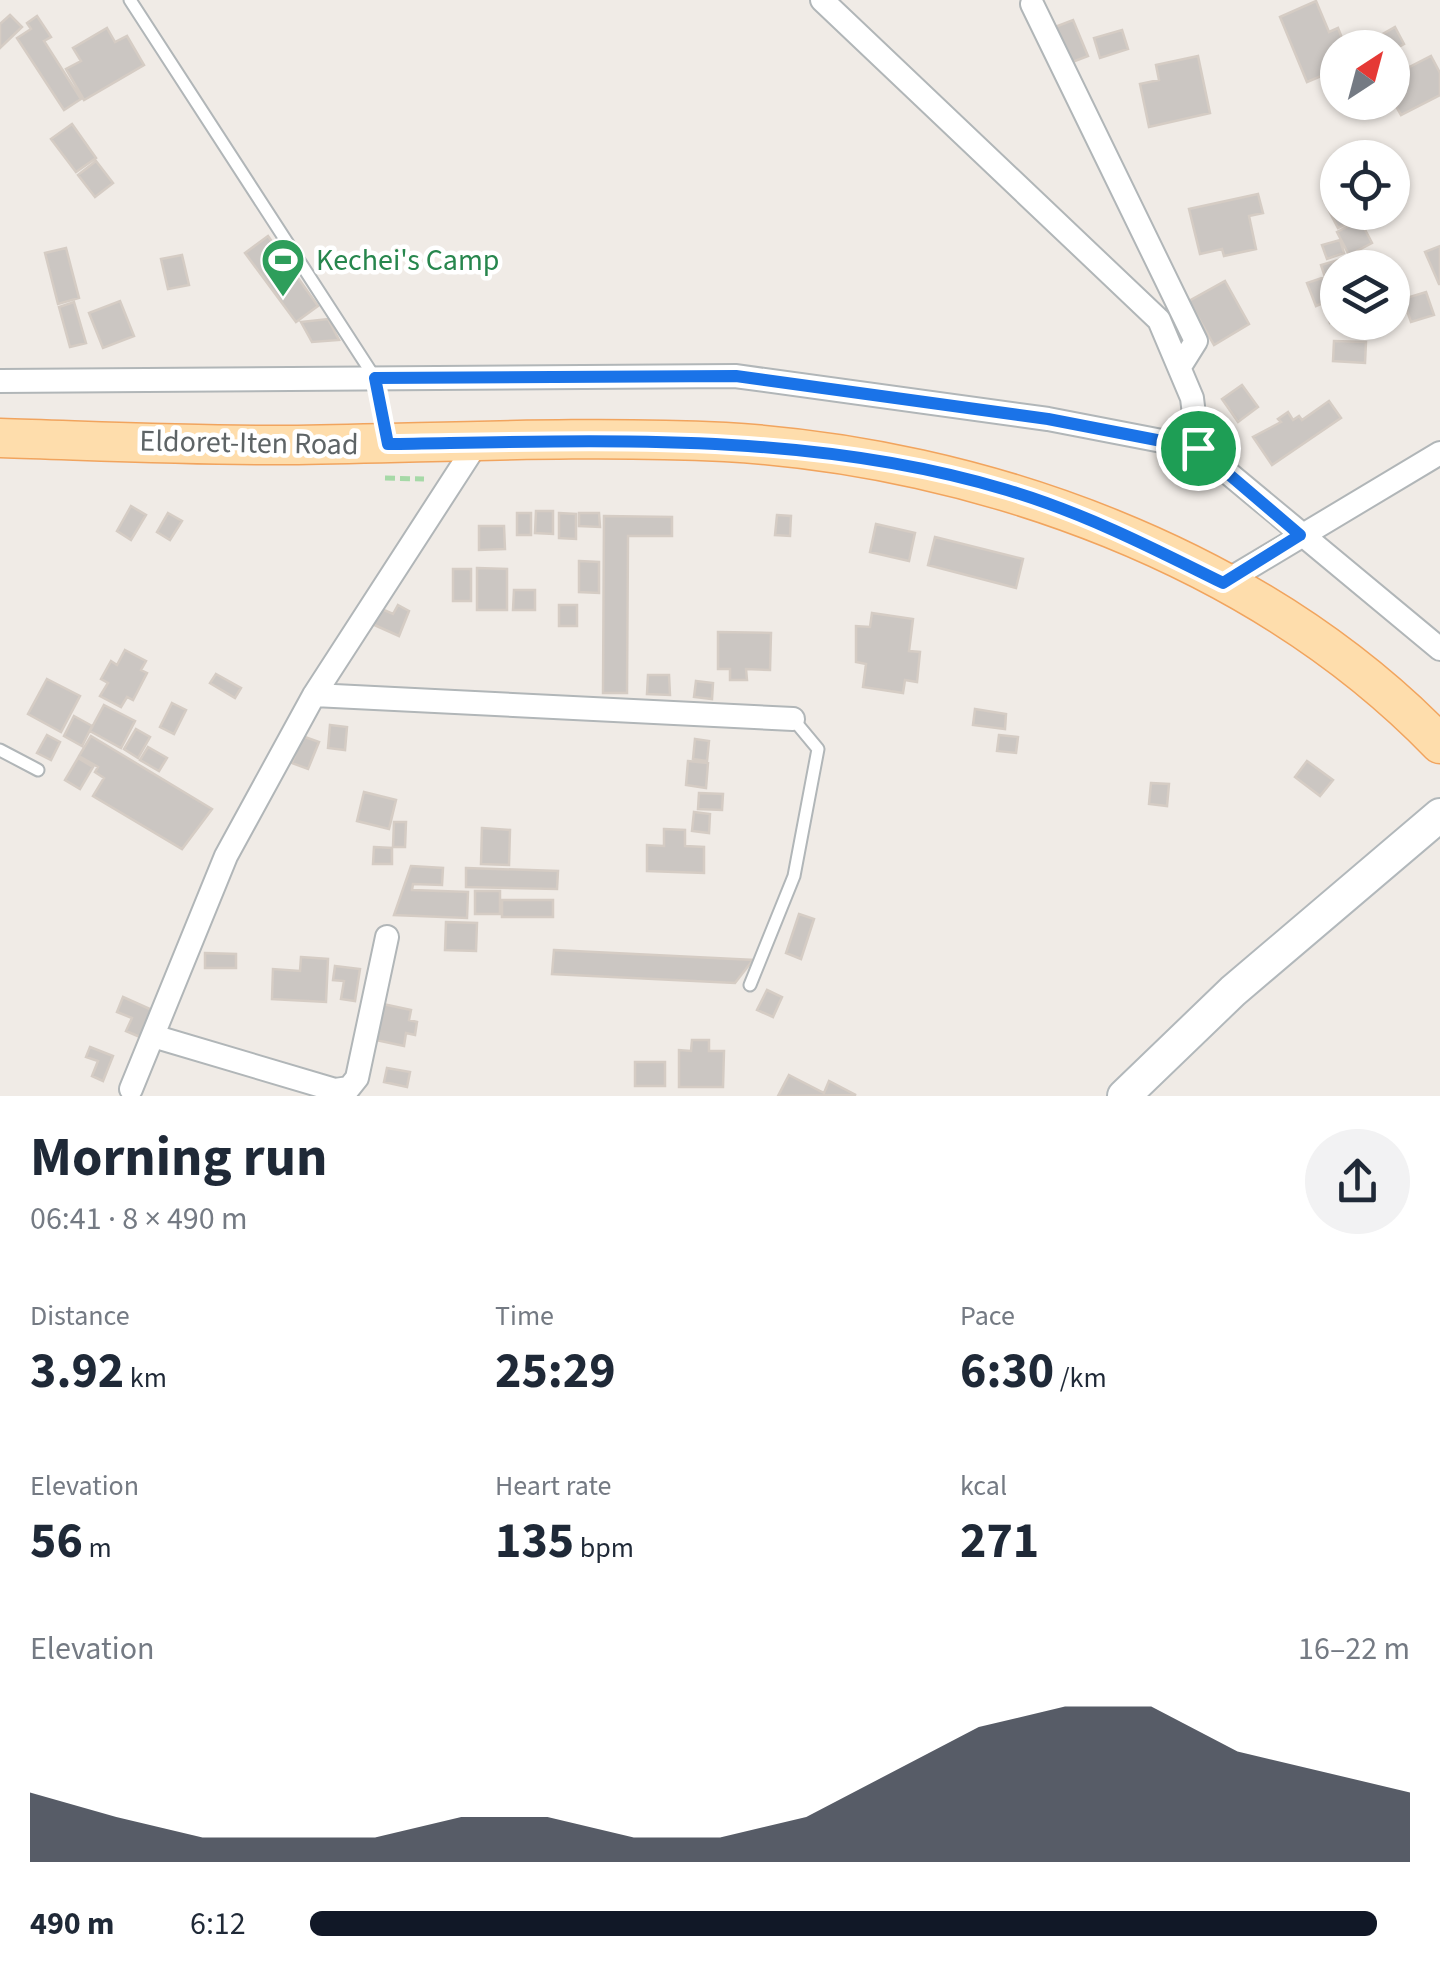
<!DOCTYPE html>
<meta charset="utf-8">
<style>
body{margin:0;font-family:"Source Sans 3",sans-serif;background:#f2f2f3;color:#1f2937;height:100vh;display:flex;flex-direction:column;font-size:38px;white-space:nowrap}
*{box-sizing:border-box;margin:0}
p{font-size:32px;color:#747a83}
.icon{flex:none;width:55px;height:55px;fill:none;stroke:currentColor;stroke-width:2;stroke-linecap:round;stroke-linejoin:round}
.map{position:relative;height:1096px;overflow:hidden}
.sheet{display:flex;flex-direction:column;background:#fff;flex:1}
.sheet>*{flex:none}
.needle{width:65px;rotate:36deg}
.buttons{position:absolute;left:1320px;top:30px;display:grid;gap:20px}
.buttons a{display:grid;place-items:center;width:90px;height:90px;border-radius:50%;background:#fff;box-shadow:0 2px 8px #0004;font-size:50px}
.pin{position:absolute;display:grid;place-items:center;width:85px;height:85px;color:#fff;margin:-42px;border:5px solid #fff;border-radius:50%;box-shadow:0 2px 10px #0007}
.round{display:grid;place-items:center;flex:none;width:105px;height:105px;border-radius:52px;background:#f2f2f3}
.overview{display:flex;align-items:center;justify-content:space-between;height:170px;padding:0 30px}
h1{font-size:55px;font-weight:700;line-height:75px}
.stats{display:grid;grid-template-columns:repeat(3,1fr);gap:15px;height:170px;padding:10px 30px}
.stats div{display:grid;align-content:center}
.stats b{font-size:50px;font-weight:700}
.stats small{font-size:28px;font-weight:400}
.stats p{font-size:28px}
.chart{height:280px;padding:20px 30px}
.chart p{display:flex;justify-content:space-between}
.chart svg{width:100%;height:180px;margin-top:10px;fill:#111827;opacity:.7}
ul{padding:0 30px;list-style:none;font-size:32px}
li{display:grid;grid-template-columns:160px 120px 1fr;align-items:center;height:75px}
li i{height:25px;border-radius:12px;background:#111827}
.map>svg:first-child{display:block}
.building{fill:#cbc6c2;stroke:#d5ccc4;stroke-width:2.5}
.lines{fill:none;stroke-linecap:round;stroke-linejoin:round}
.service-casing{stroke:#b1b6b8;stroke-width:15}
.minor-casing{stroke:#b1b6b8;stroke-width:26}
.secondary-casing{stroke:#b2b8bb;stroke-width:36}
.primary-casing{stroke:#f1a45e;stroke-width:41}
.path{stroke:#a6d9a7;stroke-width:5;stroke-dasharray:10 5;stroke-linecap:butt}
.service{stroke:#fff;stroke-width:11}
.minor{stroke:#fff;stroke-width:22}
.secondary{stroke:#fff;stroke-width:32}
.primary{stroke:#feddac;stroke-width:38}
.route-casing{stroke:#fff;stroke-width:20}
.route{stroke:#1a73e8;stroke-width:12}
.labels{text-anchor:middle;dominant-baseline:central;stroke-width:9;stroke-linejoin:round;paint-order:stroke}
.leisure-label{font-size:30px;fill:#27864d;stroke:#fff;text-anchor:start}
.street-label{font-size:30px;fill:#5e6466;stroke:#fff}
</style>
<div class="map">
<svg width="1440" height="1096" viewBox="0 0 1440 1096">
<rect width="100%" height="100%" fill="#f0ebe6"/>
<!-- building -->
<path class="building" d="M1316,1L1329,32L1338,28L1346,48H1338V69L1307,82L1280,17Z
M10,15L22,27L0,48V24Z
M37,16L51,37L44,41L81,99L64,110L17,38L31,29L27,23Z
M1073,20L1088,56L1070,63L1055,27Z
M1395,27L1404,44L1392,51L1367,48L1365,44Z
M107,28L115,42L127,36L144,65L84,100L66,69L81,61L73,48Z
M1122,30L1128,49L1100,58L1094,38Z
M1198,56L1210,113L1149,127L1140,84L1159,80L1156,65Z
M1431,56L1440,73V95L1401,115L1392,99V76Z
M72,124L96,158L76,172L51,139Z
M1357,142L1366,158H1338L1336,153Z
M96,161L113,183L95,197L78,175Z
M1258,194L1263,213L1249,216L1256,249L1224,256L1222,249L1200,254L1189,209Z
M1338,194V212H1356L1359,218L1338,228L1324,201Z
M1360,220L1372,243L1349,255L1337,232Z
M268,236L318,306L296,322L245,253Z
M1340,240L1344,253L1327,259L1322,245Z
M1440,246V284H1439L1425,252Z
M66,248L79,298L58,304L45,253Z
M182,255L189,285L168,289L161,259Z
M1345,258L1348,268H1338V320L1330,323L1323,303L1316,306L1307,283L1325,277L1321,265Z
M1225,281L1249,324L1214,345L1189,301Z
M1426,292L1434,315L1411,322L1403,299Z
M120,301L134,336L103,348L89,313Z
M74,302L86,343L70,347L59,307Z
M328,319L339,340L312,342L301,322Z
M1334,341L1366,342L1365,363L1333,361Z
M1242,385L1258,407L1238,422L1222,399Z
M1329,401L1341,418L1272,465L1253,437L1281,422L1278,419L1288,412L1293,420L1299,416L1302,420Z
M131,506L146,515L131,540L117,531Z
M536,511H553V534L535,533Z
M168,513L182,521L170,540L157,532Z
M517,513H531V535H517Z
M559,513L576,514V539L559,538Z
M579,513H599L600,527L579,526Z
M777,515L791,516L790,536L775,535Z
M604,516L672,517V536H628L627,693H603Z
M876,524L915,533L909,561L870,552Z
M479,526H504L505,549L479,550Z
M935,537L1023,559L1016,588L928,565Z
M579,561L599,562V593L579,592Z
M477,568L507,569V610H477Z
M453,569H471V601H453Z
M514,590H535V610H513Z
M398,605L409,611L399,636L370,623L377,607L393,614Z
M559,605H577V626H559Z
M872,613L913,619L909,651L920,652L917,682L905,680L903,693L863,687L866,664L856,662V626L870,627Z
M718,632L771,633L770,670L746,669L747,680H730V669H718Z
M125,650L146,661L141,670L147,673L133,700L127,697L121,707L100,696L108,683L101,679L111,661L117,665Z
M216,674L241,688L235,698L210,683Z
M648,675H669L670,695L647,694Z
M47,679L80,696L61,732L28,714Z
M696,681L713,683L712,699L694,697Z
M172,703L186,710L174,734L160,727Z
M104,705L135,721L121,748L90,731Z
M975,709L1006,714L1005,729L973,725Z
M74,716L92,726L82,746L64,736Z
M330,725L347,727L345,750L328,748Z
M136,729L150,737L138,758L124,749Z
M47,735L60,742L51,760L37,753Z
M999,735L1018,737L1016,753L997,751Z
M91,736L212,809L182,849L93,796L104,778L95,772L98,767L79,756Z
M302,736L319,742L308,769L292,763Z
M695,739L709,741L707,761L693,759Z
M148,747L167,758L159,771L140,760Z
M78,758L93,767L80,789L65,780Z
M688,761L708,763L706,788L686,785Z
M1307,761L1333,780L1320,796L1295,777Z
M1151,783L1169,784L1167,806L1149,804Z
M364,792L396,800L389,829L357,821Z
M699,793L723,794L722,810L698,809Z
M694,812L710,814L709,833L692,831Z
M394,822H406L405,847H393Z
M482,828L510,830L509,865L481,864Z
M664,829L685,830V846L704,847V873L647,871V845L664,846Z
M374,847L392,848V864H373Z
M411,866L443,868L442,885L413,884L412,890L468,892L467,918L394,915Z
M466,868L558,871L557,889L466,887Z
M475,891H500V914H475Z
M502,900H553V917H502Z
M799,914L814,919L801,959L786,953Z
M446,922L477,923L476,951L445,950Z
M554,950L753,960L735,983L552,974Z
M205,953L236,954V968H205Z
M301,957L328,959L326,1002L272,999L273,969L300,971Z
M335,966L360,969L355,1001L341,999L344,981L333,980Z
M767,990L782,997L773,1017L757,1010Z
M123,997L152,1010L140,1037L126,1031L132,1018L117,1012Z
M383,1004L411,1010L409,1020L417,1022L415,1035L406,1033L404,1046L376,1040Z
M692,1040H709V1051H724L723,1087H679V1050L691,1051Z
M90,1047L113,1056L103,1081L92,1076L98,1061L86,1057Z
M635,1062H665V1086H635Z
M387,1068L410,1072L407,1087L384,1082Z
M789,1075L824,1093L829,1081L856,1095L778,1096Z"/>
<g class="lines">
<defs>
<path id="service" d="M130,0L375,378L388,440
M0,750L38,770
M750,985L794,876L818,749L793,719"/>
<path id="minor" d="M822,0L1159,320L1192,398L1198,448L1440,649
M1032,4L1196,341L1181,365
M0,381L735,376L1048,419L1198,448
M1223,583L1440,453
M314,695L793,719
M153,1036L335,1090L349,1088L357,1078L387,937
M131,1089L226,856L314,695L477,443"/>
<path id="secondary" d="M1124,1096L1233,991L1440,815"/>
<path id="primary" d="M0,438C99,441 198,446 298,445C439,443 583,435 725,442C982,457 1259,557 1440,744"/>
</defs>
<!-- service casing -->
<use href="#service" class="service-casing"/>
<!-- minor casing -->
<use href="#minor" class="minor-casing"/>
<!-- secondary casing -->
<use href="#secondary" class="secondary-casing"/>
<!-- primary casing -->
<use href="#primary" class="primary-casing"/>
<!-- path -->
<path class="path" d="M385,478L424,479"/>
<!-- service -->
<use href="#service" class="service"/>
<!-- minor -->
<use href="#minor" class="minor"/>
<!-- secondary -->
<use href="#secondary" class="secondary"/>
<!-- primary -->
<use href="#primary" class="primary"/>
</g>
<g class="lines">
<defs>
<path id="route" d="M736,376L1048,419L1198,448L1300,535L1223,583C1153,548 1082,512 1007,490C808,430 594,441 388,444L375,378Z"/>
</defs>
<!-- route casing -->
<use href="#route" class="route-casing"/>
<!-- route -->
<use href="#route" class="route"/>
</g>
<!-- icons -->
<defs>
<symbol id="stadium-pin" viewBox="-11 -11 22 30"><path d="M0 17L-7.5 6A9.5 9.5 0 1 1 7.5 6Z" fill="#2e9e5b" stroke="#fff"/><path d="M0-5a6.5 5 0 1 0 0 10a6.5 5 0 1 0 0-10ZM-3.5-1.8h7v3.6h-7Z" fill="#fff"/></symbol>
</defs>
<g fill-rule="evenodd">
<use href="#stadium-pin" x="258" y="235" width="50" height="68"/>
</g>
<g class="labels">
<!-- leisure labels -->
<g class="leisure-label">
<text x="316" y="260">Kechei's Camp</text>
</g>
<!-- street labels -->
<g class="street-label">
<text transform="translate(249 443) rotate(1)">Eldoret-Iten Road</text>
</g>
</g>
</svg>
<div class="buttons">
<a><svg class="needle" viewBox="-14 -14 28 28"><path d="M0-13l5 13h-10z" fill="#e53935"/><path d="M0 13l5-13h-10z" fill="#747a83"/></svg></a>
<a><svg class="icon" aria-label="locate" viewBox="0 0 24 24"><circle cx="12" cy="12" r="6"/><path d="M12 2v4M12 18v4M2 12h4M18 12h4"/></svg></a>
<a><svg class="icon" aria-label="layers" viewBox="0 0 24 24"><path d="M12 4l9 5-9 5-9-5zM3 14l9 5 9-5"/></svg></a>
</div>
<div class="pin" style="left:1198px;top:448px;background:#1e9e55"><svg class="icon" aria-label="arrive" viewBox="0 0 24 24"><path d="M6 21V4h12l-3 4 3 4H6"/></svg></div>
</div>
<section class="sheet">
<div class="overview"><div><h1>Morning run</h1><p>06:41 · 8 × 490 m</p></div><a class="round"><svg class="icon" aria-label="share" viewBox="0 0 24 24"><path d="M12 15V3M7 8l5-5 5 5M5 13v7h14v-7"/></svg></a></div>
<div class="stats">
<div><p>Distance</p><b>3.92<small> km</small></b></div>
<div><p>Time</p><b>25:29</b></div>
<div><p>Pace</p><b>6:30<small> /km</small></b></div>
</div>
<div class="stats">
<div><p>Elevation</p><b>56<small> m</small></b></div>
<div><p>Heart rate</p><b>135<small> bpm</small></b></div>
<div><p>kcal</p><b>271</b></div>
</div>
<div class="chart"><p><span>Elevation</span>16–22 m</p>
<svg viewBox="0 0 160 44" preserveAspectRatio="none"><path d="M0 44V27L10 33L20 38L30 38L40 38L50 33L60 33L70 38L80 38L90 33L100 22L110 11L120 6L130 6L140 17L150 22L160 27V44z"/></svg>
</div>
<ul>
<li><b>490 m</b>6:12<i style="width:97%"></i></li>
</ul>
</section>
